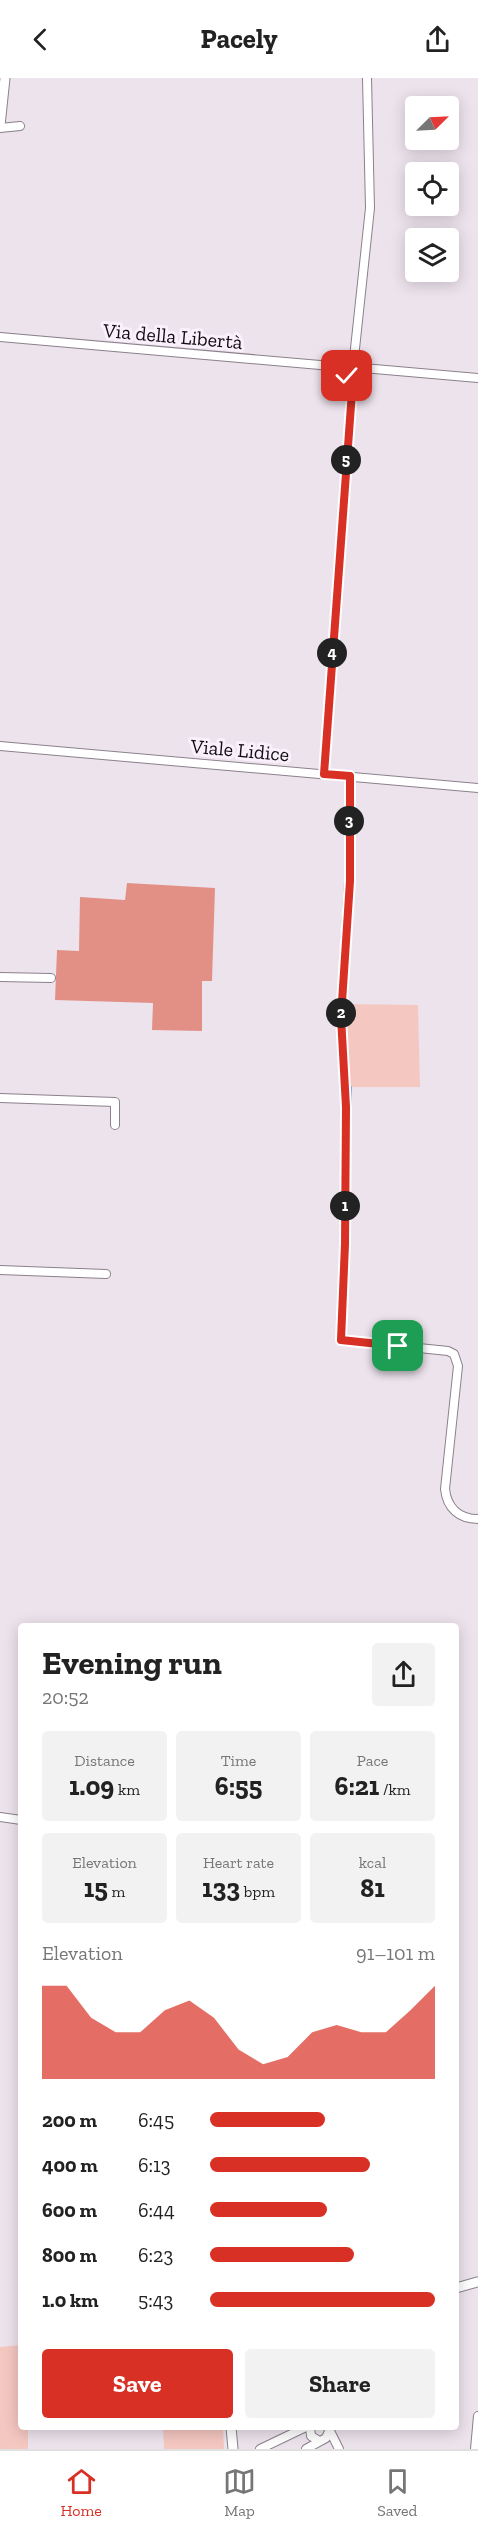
<!DOCTYPE html>
<meta charset="utf-8">
<style>
body{margin:0;font-family:"Zilla Slab",serif;background:#f2f2f2;color:#222;height:100vh;display:flex;flex-direction:column;font-size:22px;white-space:nowrap}
*{box-sizing:border-box;margin:0}
p{font-size:20px;color:#767676}
.icon{flex:none;width:33px;height:33px;fill:none;stroke:currentColor;stroke-width:2;stroke-linecap:round;stroke-linejoin:round}
.map{position:relative;flex:1;overflow:hidden}
.panel{position:absolute;left:18px;top:1545px;width:441px;height:807px;display:flex;flex-direction:column;background:#fff;border-radius:6px;box-shadow:0 3px 15px #0003}
.panel>*{flex:none}
.needle{width:39px;rotate:66deg}
.fabs{position:absolute;left:405px;top:18px;display:grid;gap:12px}
.fabs a{display:grid;place-items:center;width:54px;height:54px;border-radius:6px;background:#fff;box-shadow:0 3px 15px #0003;font-size:30px}
.pin{position:absolute;display:grid;place-items:center;width:51px;height:51px;color:#fff;margin:-26px;border-radius:12px;box-shadow:0 3px 9px #0006}
.km{position:absolute;width:30px;height:30px;margin:-15px;border-radius:50%;background:#222;color:#fff;font-size:16px;line-height:30px;text-align:center}
.round{display:grid;place-items:center;flex:none;width:63px;height:63px;border-radius:6px;background:#f2f2f2}
.overview{display:flex;align-items:center;justify-content:space-between;height:102px;padding:0 24px}
h1{font-size:33px;font-weight:800;line-height:45px}
.stats{display:grid;grid-template-columns:repeat(3,1fr);gap:9px;height:102px;padding:6px 24px}
.stats div{display:grid;align-content:center;border-radius:6px;background:#f2f2f2;text-align:center}
.stats b{font-size:26px;font-weight:800}
.stats small{font-size:16px;font-weight:400}
.stats p{font-size:16px}
.chart{height:168px;padding:12px 24px}
.chart p{display:flex;justify-content:space-between}
.chart svg{width:100%;height:108px;margin-top:6px;fill:#d93025;opacity:.7}
.primary-button{display:flex;gap:12px;margin-top:auto;padding:12px 24px}
.primary-button a{flex:1;height:69px;border-radius:6px;background:#d93025;color:#fff;font-size:24px;font-weight:800;line-height:69px;text-align:center}
.primary-button a+a{background:#f2f2f2;color:#222}
ul{padding:0 24px;list-style:none;font-size:20px}
li{display:grid;grid-template-columns:96px 72px 1fr;align-items:center;height:45px}
li i{height:15px;border-radius:8px;background:#d93025}
header{display:flex;justify-content:space-between;align-items:center;height:78px;padding:0 24px;background:#fff;font-size:27px;font-weight:800}
.tab-bar{display:flex;justify-content:space-around;align-items:center;height:84px;border-top:2px solid #e0e0e0;background:#fff;font-size:16px;color:#767676}
.tab-bar a{display:grid;justify-items:center;gap:3px}
.tab-bar .current{color:#d93025}
.map>svg:first-child{display:block}
.green{fill:#f5c7c1}
.forest{fill:#e29085}
.lines{fill:none;stroke-linecap:round;stroke-linejoin:round}
.stream{stroke:#7fa5e4;stroke-width:2}
.minor-casing{stroke:#8a818b;stroke-width:10}
.tertiary-casing{stroke:#8a818b;stroke-width:11}
.minor{stroke:#fff;stroke-width:8}
.tertiary{stroke:#fff;stroke-width:9}
.route-casing{stroke:#fff;stroke-width:12}
.route{stroke:#d93025;stroke-width:8}
.labels{text-anchor:middle;dominant-baseline:central;stroke-width:6;stroke-linejoin:round;paint-order:stroke}
.street-label{font-size:20px;fill:#110e12;stroke:#faf0fb}
</style>
<header><svg class="icon" aria-label="back" viewBox="0 0 24 24"><path d="M15 5l-7 7 7 7"/></svg>Pacely<svg class="icon" aria-label="share" viewBox="0 0 24 24"><path d="M12 15V3M7 8l5-5 5 5M5 13v7h14v-7"/></svg></header>
<div class="map">
<svg width="478" height="2371" viewBox="0 0 478 2371">
<rect width="100%" height="100%" fill="#ede3ed"/>
<!-- green -->
<path class="green" d="M344,926L418,927L420,1009H348Z
M21,2267V2349H28V2371H0V2269Z
M163,2349H223L224,2371H164Z"/>
<!-- forest -->
<path class="forest" d="M127,805L215,810L212,903H202V953L152,952L153,925L55,922L57,872L79,873L80,819L125,822Z"/>
<g class="lines">
<!-- stream -->
<path class="stream" d="M350,1052L351,1009"/>
<defs>
<path id="minor" d="M0,50L20,48
M0,259L343,289
M354,280L370,130L367,0
M343,289L344,296L353,301L359,298L363,290
M343,289L348,281L354,280L361,284L363,290
M363,290L478,300
M0,668L478,710
M324,696L353,301
M350,698L349,803L341,939L346,1029L345,1166L341,1262L448,1273L454,1276L458,1288L445,1411C447,1430 459,1441 478,1441
M0,899L51,900
M0,1020L115,1024V1047
M0,1192L106,1196
M0,1739L21,1742
M310,2349L311,2358L319,2363
M329,2351L339,2371
M260,2371L306,2349
M306,2371L326,2360L329,2353
M475,2371L478,2338"/>
<path id="tertiary" d="M0,48L5,0
M456,2210L477,2204
M231,2349L233,2371"/>
</defs>
<!-- minor casing -->
<use href="#minor" class="minor-casing"/>
<!-- tertiary casing -->
<use href="#tertiary" class="tertiary-casing"/>
<!-- minor -->
<use href="#minor" class="minor"/>
<!-- tertiary -->
<use href="#tertiary" class="tertiary"/>
</g>
<g class="lines">
<defs>
<path id="route" d="M347,298L353,300L324,696L350,698V803L341,939L346,1029L345,1166L341,1262L398,1268"/>
</defs>
<!-- route casing -->
<use href="#route" class="route-casing"/>
<!-- route -->
<use href="#route" class="route"/>
</g>
<g class="labels">
<!-- street labels -->
<g class="street-label">
<text transform="translate(173 258) rotate(5)">Via della Libertà</text>
<text transform="translate(240 672) rotate(5)">Viale Lidice</text>
</g>
</g>
</svg>
<div class="fabs">
<a><svg class="needle" viewBox="-14 -14 28 28"><path d="M0-13l5 13h-10z" fill="#e53935"/><path d="M0 13l5-13h-10z" fill="#767676"/></svg></a>
<a><svg class="icon" aria-label="locate" viewBox="0 0 24 24"><circle cx="12" cy="12" r="6"/><path d="M12 2v4M12 18v4M2 12h4M18 12h4"/></svg></a>
<a><svg class="icon" aria-label="layers" viewBox="0 0 24 24"><path d="M12 4l9 5-9 5-9-5zM3 14l9 5 9-5"/></svg></a>
</div>
<div class="pin" style="left:398px;top:1268px;background:#1e9e55"><svg class="icon" aria-label="arrive" viewBox="0 0 24 24"><path d="M6 21V4h12l-3 4 3 4H6"/></svg></div>
<div class="pin" style="left:347px;top:298px;background:#d93025"><svg class="icon" aria-label="check" viewBox="0 0 24 24"><path d="M5 12l5 5 9-10"/></svg></div>
<b class="km" style="left:345px;top:1128px">1</b>
<b class="km" style="left:341px;top:935px">2</b>
<b class="km" style="left:349px;top:743px">3</b>
<b class="km" style="left:332px;top:575px">4</b>
<b class="km" style="left:346px;top:382px">5</b>
<section class="panel">
<div class="overview"><div><h1>Evening run</h1><p>20:52</p></div><a class="round"><svg class="icon" aria-label="share" viewBox="0 0 24 24"><path d="M12 15V3M7 8l5-5 5 5M5 13v7h14v-7"/></svg></a></div>
<div class="stats">
<div><p>Distance</p><b>1.09<small> km</small></b></div>
<div><p>Time</p><b>6:55</b></div>
<div><p>Pace</p><b>6:21<small> /km</small></b></div>
</div>
<div class="stats">
<div><p>Elevation</p><b>15<small> m</small></b></div>
<div><p>Heart rate</p><b>133<small> bpm</small></b></div>
<div><p>kcal</p><b>81</b></div>
</div>
<div class="chart"><p><span>Elevation</span>91–101 m</p>
<svg viewBox="0 0 160 44" preserveAspectRatio="none"><path d="M0 44V6L10 6L20 19L30 25L40 25L50 16L60 12L70 19L80 32L90 38L100 35L110 25L120 22L130 25L140 25L150 16L160 6V44z"/></svg>
</div>
<ul>
<li><b>200 m</b>6:45<i style="width:51%"></i></li>
<li><b>400 m</b>6:13<i style="width:71%"></i></li>
<li><b>600 m</b>6:44<i style="width:52%"></i></li>
<li><b>800 m</b>6:23<i style="width:64%"></i></li>
<li><b>1.0 km</b>5:43<i style="width:100%"></i></li>
</ul>
<div class="primary-button"><a>Save</a><a>Share</a></div>
</section>
</div>
<nav class="tab-bar">
<a class="current"><svg class="icon" aria-label="home" viewBox="0 0 24 24"><path d="M3 11l9-7 9 7M6 9v11h12V9"/></svg>Home</a>
<a><svg class="icon" aria-label="map" viewBox="0 0 24 24"><path d="M3 6l6-2 6 2 6-2v14l-6 2-6-2-6 2zM9 4v14M15 6v14"/></svg>Map</a>
<a><svg class="icon" aria-label="saved" viewBox="0 0 24 24"><path d="M7 4h10v16l-5-4-5 4z"/></svg>Saved</a>
</nav>
